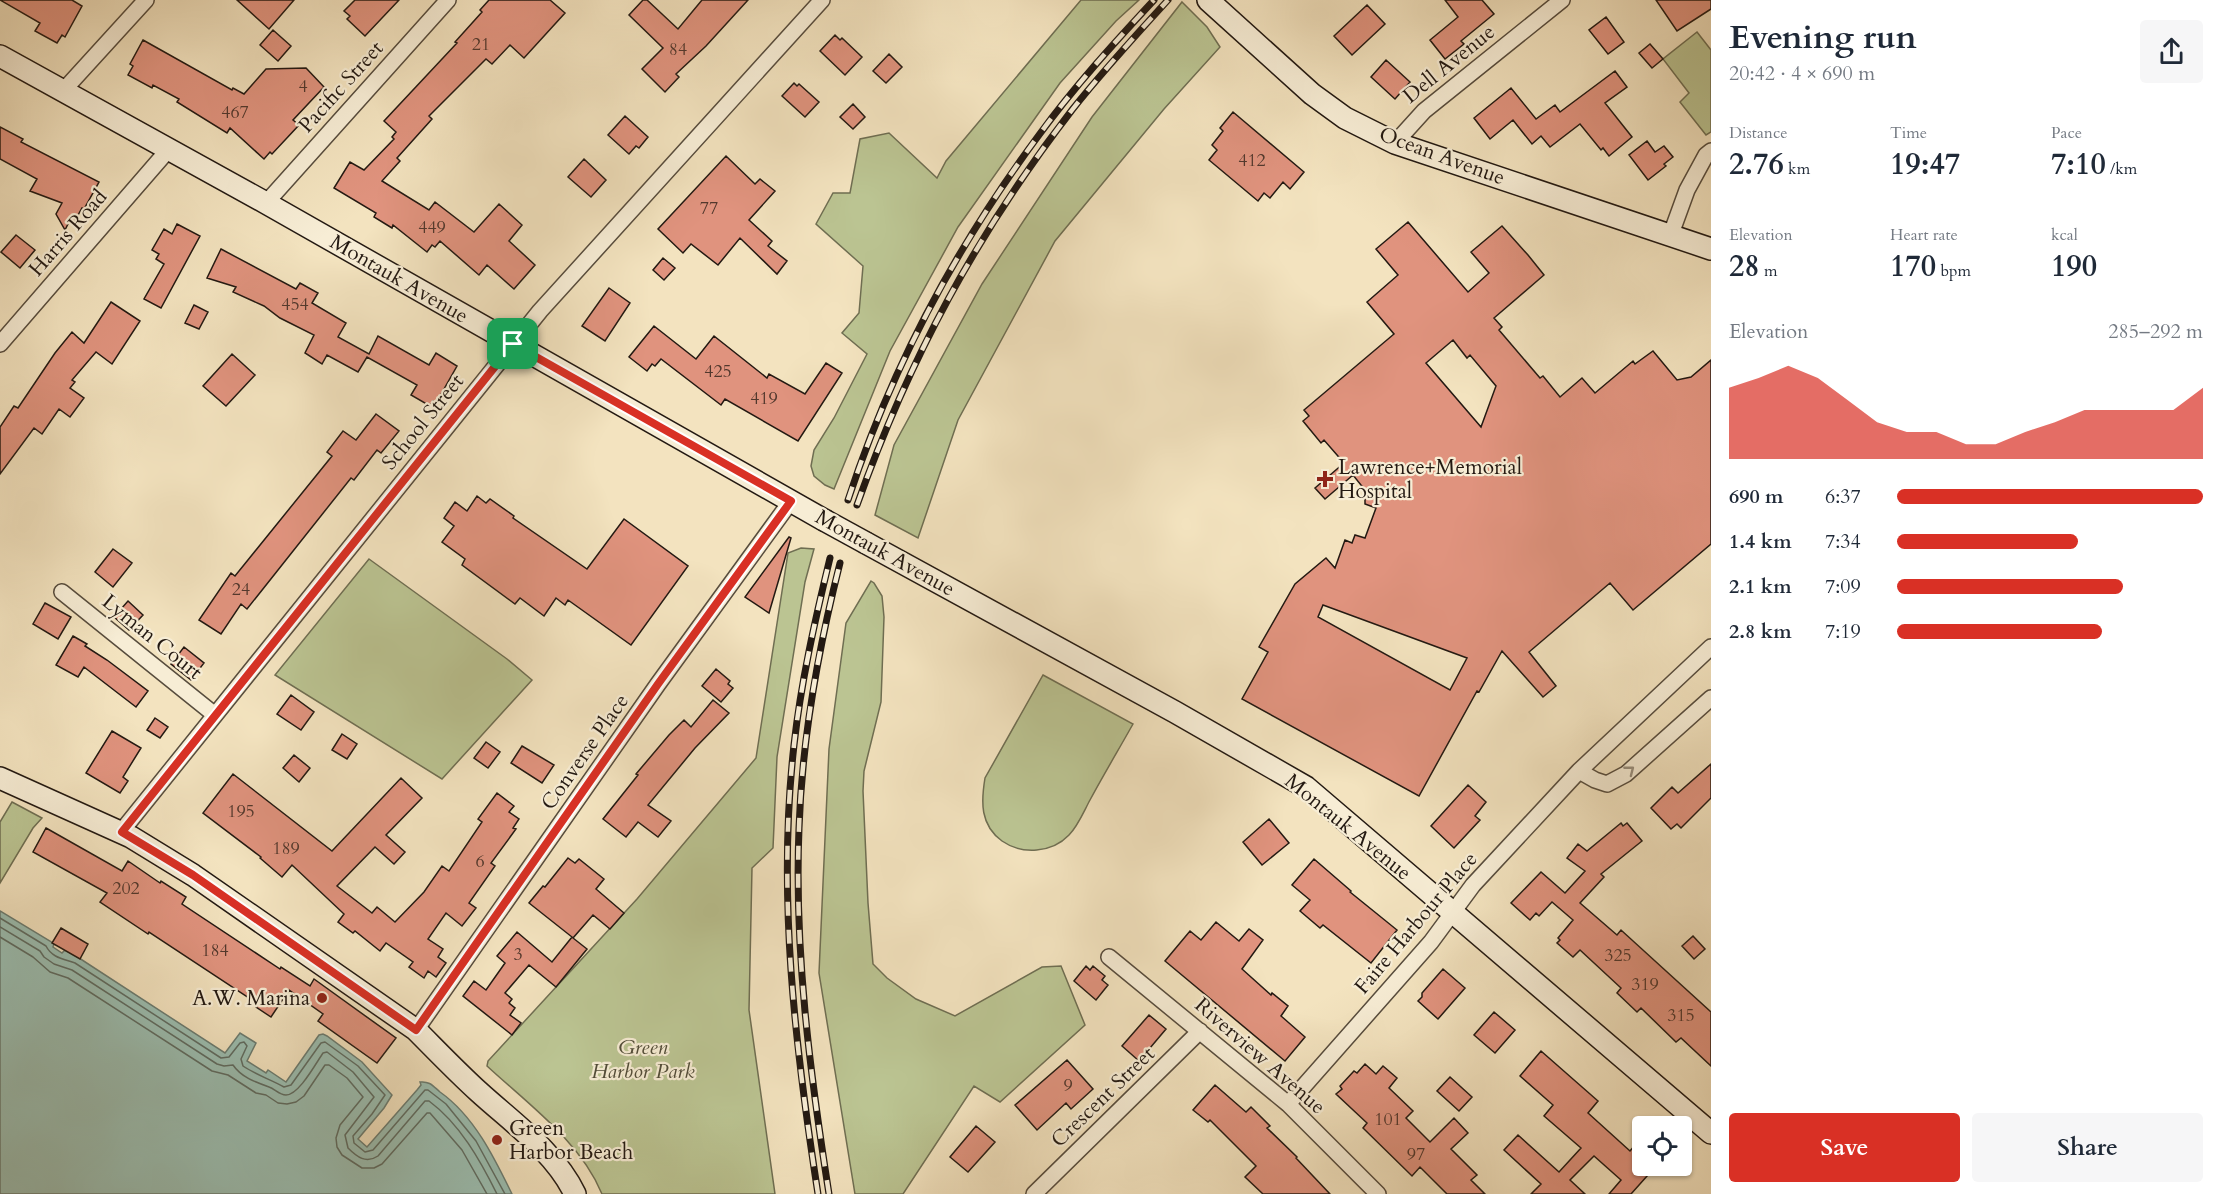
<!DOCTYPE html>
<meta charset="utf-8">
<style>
body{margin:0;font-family:Cardo,serif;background:#f6f6f7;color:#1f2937;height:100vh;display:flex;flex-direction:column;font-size:22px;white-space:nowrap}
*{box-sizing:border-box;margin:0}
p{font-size:20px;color:#747a83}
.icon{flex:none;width:33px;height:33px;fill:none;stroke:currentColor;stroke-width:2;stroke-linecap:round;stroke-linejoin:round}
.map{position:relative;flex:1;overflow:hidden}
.drawer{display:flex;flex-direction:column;background:#fff;width:510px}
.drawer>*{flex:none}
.tools{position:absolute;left:1632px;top:1116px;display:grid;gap:12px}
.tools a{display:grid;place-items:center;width:60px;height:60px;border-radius:6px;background:#fff;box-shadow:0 2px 4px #0004;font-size:30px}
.pin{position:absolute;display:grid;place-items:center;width:51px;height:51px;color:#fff;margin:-26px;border-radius:12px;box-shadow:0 3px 9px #0006}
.round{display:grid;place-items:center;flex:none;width:63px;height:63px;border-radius:6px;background:#f6f6f7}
.head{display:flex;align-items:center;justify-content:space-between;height:102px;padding:0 18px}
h1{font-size:33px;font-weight:700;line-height:45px}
.figures{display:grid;grid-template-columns:repeat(3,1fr);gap:9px;height:102px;padding:6px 18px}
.figures div{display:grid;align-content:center}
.figures b{font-size:30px;font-weight:700}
.figures small{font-size:16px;font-weight:400}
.figures p{font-size:16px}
.chart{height:168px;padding:12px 18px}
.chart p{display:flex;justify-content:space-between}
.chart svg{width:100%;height:108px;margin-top:6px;fill:#d93025;opacity:.7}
.cta{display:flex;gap:12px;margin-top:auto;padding:12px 18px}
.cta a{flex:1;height:69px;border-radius:6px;background:#d93025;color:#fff;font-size:24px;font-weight:700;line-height:69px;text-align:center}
.cta a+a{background:#f6f6f7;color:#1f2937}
ul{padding:0 18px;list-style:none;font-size:20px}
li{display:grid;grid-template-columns:96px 72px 1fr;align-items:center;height:45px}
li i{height:15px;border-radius:8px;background:#d93025}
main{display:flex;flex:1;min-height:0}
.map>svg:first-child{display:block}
.green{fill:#bbc492;stroke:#6f6e52;stroke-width:1.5}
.water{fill:#9bbeb1;stroke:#6b7c71;stroke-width:1.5}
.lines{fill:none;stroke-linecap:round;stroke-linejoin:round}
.shore{stroke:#5f6c62;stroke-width:1.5}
.building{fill:#e0937e;stroke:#231912;stroke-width:1.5;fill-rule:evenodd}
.street-casing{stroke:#574c3d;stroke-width:18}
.secondary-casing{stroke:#231912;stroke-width:24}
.street{stroke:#f7edd5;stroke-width:15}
.secondary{stroke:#f7edd5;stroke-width:21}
.rail-casing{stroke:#231912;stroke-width:7}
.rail{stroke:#f7edd5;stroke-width:4.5;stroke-dasharray:14;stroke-linecap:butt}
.secondary-bridge-casing{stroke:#231912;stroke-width:24;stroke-linecap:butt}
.secondary-bridge{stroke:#f7edd5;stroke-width:21}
.oneway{stroke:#988e7d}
.route-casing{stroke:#fff;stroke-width:12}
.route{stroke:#d93025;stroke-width:8}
.poi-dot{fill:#8f2418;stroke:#f7edd5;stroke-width:2}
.labels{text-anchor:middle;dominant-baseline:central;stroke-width:4.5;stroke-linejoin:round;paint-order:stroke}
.number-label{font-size:18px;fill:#52382d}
.street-label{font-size:21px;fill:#231912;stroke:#f7edd5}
.poi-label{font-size:21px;fill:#231912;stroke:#f7edd5;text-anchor:start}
.park-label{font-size:21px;font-style:italic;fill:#514c38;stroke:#f7edd5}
</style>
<main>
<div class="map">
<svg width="1711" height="1194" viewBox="0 0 1711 1194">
<rect width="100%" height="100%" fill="#f3e3bf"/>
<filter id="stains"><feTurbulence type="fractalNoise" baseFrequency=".00333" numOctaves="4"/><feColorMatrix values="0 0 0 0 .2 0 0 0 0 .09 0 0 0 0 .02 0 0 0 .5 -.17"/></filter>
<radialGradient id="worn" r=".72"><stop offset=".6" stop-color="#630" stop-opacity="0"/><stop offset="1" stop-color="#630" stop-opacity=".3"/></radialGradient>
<!-- green -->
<path class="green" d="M1081,0H1139L1116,21L1060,83L958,227L890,351L834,489L825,485L814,476L811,466L814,450L834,418L867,354L842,333L859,313L863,266L816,224L833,193H850L860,139L889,133L937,178L946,161Z
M1182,2L1207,27L1220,47L1164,109L1055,241L958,420L918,538L875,515L894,445L982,284L1092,117Z
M1697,32L1711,50V132L1706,135L1680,102L1689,93L1663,59Z
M801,548L814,549L805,582L777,757L773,848L752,868L749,1010L775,1194H602C580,1141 528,1104 487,1066L488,1061L637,899L756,758L788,553Z
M369,559L507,659L532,680L442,779L275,675Z
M871,581L874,583L882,596L884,617L881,702L864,771L863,791L868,903L873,964L887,978L916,999L955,1016L1042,967L1061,966L1085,1025L1000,1102L974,1086L903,1194H855L819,973L829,749L846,623Z
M1043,675L1133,724C1119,749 1104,774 1090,800C1084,811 1078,826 1069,835C1052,853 1022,855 1002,841C980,825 981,802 985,778Z
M12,802L42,818L33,828L0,883V822Z"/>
<!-- water -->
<path class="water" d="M0,911L50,941L54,944L53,947L62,953L65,950L76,956L225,1053L240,1033L256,1043L247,1061L266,1073L268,1070L286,1082L319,1035L323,1034L327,1036L362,1062L392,1095L384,1108L358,1139L367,1147L417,1090L421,1085L420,1082C430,1081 433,1086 440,1092C474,1116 494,1157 512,1194H0Z"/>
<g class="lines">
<!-- shore -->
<path class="shore" d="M0,918L46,946C52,958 64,959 75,963L221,1058L229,1057L240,1043L244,1042L247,1046L241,1059L243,1066C256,1075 270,1079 284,1087L291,1085L321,1043L325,1042L358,1066L385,1095L372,1114L353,1136L354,1143L365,1152L373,1150L425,1090H428L446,1104L476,1141L505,1194
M0,927L40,951L44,957L54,964L72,970L217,1064L224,1066L233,1065C241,1077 255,1082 269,1087C275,1089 279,1095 286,1095C299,1095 316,1063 323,1053L327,1052L353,1072L374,1097L345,1135L348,1148C357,1157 366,1164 378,1156L425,1101H429C460,1124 480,1160 497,1194
M0,937L33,957L50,972L68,978L212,1071L228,1075L256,1093L266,1095L278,1103L287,1104L296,1102L304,1096L325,1065H329L347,1078L363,1097L340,1125L336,1138L337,1147L342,1155L362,1168H374L382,1164L427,1113H430L462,1150L487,1194"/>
</g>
<!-- building -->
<path class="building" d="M0,0H72L82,6L65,37L62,35L57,43L35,31L40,23Z
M237,0H294L269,29Z
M355,0H399L365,36L347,19L350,16L344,11Z
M489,0H550L565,13L524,58L510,45L492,64L486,59L429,116L432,119L397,158L400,161L382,181L429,210L435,202L474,232L499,204L522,225L509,241L535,265L514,289L487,265L479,275L440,241L435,247L432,245L427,252L393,225L392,228L374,217L376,213L334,188L350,162L364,170L394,139L392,137L396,132L384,121L457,43L455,42L482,12L480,10Z
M643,0H647L678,29L702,0H748L706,46L676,74L679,77L665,92L642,69L663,48L629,15Z
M1445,0H1482L1494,14L1461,41L1464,44L1445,59L1430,40L1458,17Z
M1656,0H1711V9L1677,31Z
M1367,5L1385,24L1352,55L1334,36Z
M1606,17L1624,42L1608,54L1589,30Z
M273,30L291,46L278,61L260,45Z
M835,35L840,40L842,38L862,57L845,75L820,51Z
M143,40L232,90L233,88L244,94L266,69L306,68L324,87L293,120L299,125L272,154L270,152L264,159L230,128L227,133L177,102L179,99L153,85L152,88L128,75L133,66L130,64Z
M1650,44L1663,59L1652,68L1639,53Z
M889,54L902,67L886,83L873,71Z
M1386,60L1410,82L1395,99L1371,77Z
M1615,71L1627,87L1605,103L1632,137L1609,156L1603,148L1601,150L1580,124L1550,147L1541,136L1532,144L1513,120L1490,139L1474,118L1511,88L1536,119L1555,105L1560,112Z
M794,83L797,86L799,84L819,102L805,117L782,96Z
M853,104L865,117L853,129L840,117Z
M1233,112L1304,172L1290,189L1283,182L1270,198L1264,193L1258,201L1209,160L1217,150L1212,145L1223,131L1220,128Z
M625,116L648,137L639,148L636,146L629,154L608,135Z
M0,127L23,139L21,142L99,182L84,209L82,208L73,224L69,222L65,230L56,214L62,203L30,191L37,179L0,159Z
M1647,141L1655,152L1664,146L1673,157L1664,164L1666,166L1648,180L1629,155Z
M726,156L755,184L760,179L775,191L749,220L772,241L768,246L787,261L777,274L740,238L718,265L691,244L683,253L658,229Z
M584,159L606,180L591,197L568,177Z
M1408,222L1468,292L1489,273L1471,252L1502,226L1528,255L1544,275L1494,318L1502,327L1499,330L1540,378L1543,376L1560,397L1582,378L1595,393L1633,361L1635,364L1653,351L1677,380L1691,377L1711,360V544L1633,610L1610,583L1529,652L1556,686L1543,697L1502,651L1479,692L1477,691L1419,796L1242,699L1268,652L1259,647L1295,584L1326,558L1335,568L1345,540L1352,543L1355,535L1365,538L1376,508L1365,504V490L1353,475L1325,499L1315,488L1344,463L1324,440L1321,443L1303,421L1309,416L1304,410L1394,334L1367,302L1398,275L1376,249ZM1453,340L1467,358L1470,355L1496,386L1481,427L1426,363ZM1323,605L1467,658L1450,690L1318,617Z
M177,224L200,236L161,308L144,299L164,264L156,259L159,254L152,250L164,229L172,234Z
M16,235L35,250L20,268L1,252Z
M221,249L296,289L300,283L318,293L312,303L346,323L338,337L369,354L378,336L429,365L436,353L457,366L436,403L433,401L430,406L411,395L417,385L367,357L358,372L327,355L322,364L305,353L314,335L280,318L264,306L233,292L236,287L207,278Z
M663,258L675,268L664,280L653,270Z
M609,288L630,303L605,341L582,326Z
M111,302L140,321L112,364L96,352L72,380L75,382L70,388L84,398L70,417L59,409L42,434L34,428L0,474V427L14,406L18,408L55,353L72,332L84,343Z
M194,305L208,312L199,329L185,323Z
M654,326L696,359L714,336L767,378L769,374L805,394L826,363L842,373L798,441L725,399L721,405L661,359L655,366L652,364L647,371L629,357Z
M232,354L255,375L226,406L203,386Z
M376,414L399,431L381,453L377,450L354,480L351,478L247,609L241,604L221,634L199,620L231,573L235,576L332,456L327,452L343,431L356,440Z
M477,496L486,503L490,499L514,516L513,518L587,569L624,519L688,566L631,645L568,600L565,605L556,598L544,616L520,598L515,604L462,565L465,559L442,542L454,526L444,518L455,502L467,511Z
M789,537L791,538L769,613L745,597Z
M113,549L132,563L113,587L95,572Z
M128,601L143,615L129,630L114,617Z
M45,603L71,617L58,639L33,624Z
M73,636L87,644L85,646L107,660L148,691L136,707L84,667L78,677L56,665Z
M184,647L204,663L191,680L171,664Z
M716,669L730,681L728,684L733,688L721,702L702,686Z
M291,695L314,712L301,730L277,714Z
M713,700L729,713L695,748L648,805L671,821L658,837L638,822L626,837L603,819L638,775L636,774L669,735L684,720L691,727Z
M155,718L168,727L160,738L147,730Z
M112,731L141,748L123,777L128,781L120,793L86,773Z
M342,734L357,744L347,759L332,750Z
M486,742L500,752L488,768L474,758Z
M522,746L554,765L542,783L511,763Z
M294,755L310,768L299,782L283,768Z
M1711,764V798L1681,828L1677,824L1671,829L1651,808L1672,787L1678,793Z
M233,774L332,851L401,778L422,798L386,835L405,852L394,864L375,847L337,886L372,913L377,907L395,922L424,892L442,866L449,871L482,822L478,819L497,793L514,806L509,812L519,819L513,828L516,829L491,863L495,866L469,903L476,908L462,926L446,913L428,939L443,949L438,957L446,963L436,977L428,971L424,978L409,967L413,962L386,943L380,951L355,931L353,933L338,922L344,914L292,865L282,877L260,858L261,857L203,813Z
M1468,785L1486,802L1475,816L1480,820L1454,848L1431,826Z
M1269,819L1289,843L1262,865L1243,842Z
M1621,823L1623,826L1627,823L1642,841L1601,874L1604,877L1580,903L1617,935L1621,930L1711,1012V1066L1681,1038L1676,1042L1641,1008L1637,1012L1617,993L1621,988L1580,950L1573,957L1557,943L1560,940L1558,938L1573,920L1552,902L1539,916L1536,913L1530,920L1511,903L1541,872L1565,893L1585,871L1567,858L1578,844L1587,851Z
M46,828L122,871L128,861L160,883L161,881L186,897L182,904L280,969L281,967L310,986L314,979L396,1038L377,1063L318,1021L323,1014L289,990L271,1017L256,1007L258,1004L149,932L148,934L100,902L107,893L33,852Z
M568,858L575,863L579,859L604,879L596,889L624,913L610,929L593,915L573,938L587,949L556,987L529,965L505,993L512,999L509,1003L515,1008L510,1015L521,1023L512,1035L463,996L474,981L486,990L505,963L497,956L517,932L552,962L572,937L529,903L543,886L545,887Z
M1314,859L1351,891L1350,892L1397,930L1371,963L1323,925L1320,928L1300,911L1310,900L1292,885Z
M1216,922L1239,941L1249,929L1263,940L1242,969L1271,995L1272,993L1288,1006L1281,1016L1305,1037L1285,1061L1165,961L1190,931L1201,940Z
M61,928L88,944L80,959L52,943Z
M1693,936L1705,949L1694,959L1682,946Z
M1086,966L1090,970L1093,966L1105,976L1102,980L1108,985L1096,1000L1074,981Z
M1443,969L1465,988L1438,1019L1418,1001L1422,997V993Z
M1494,1012L1515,1030L1495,1053L1474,1035Z
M1149,1015L1166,1029L1139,1061L1122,1046Z
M1541,1051L1598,1101L1588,1113L1630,1151L1642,1137V1166H1656L1631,1194H1609L1621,1180L1594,1156L1570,1180L1585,1194H1531L1541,1184L1504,1150L1518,1135L1559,1172L1581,1148L1544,1116L1553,1105L1520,1076Z
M1067,1060L1093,1089L1071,1109L1066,1103L1037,1130L1015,1105Z
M1365,1064L1376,1074L1383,1066L1397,1078L1389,1088L1413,1111L1406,1118L1430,1142L1454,1118L1468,1133L1451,1149L1477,1175L1471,1180L1485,1194H1447L1420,1167L1412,1176L1363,1128L1367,1123L1336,1094L1342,1089L1340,1086L1354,1071L1357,1073Z
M1450,1077L1472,1097L1459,1111L1437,1091Z
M1215,1085L1246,1112L1251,1107L1270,1126L1267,1128L1297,1157L1296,1158L1330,1194H1263L1245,1177L1256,1166L1210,1120L1208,1122L1193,1110Z
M976,1126L995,1142L968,1172L950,1157Z"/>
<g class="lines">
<defs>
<path id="street" d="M63,91L146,0
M1395,143L1424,111L1562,0
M266,203L448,0
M1671,234L1687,190L1706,155L1711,151
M0,344L169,149
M62,592L215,715
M1579,771L1595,780L1607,784L1626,774L1711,698
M121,832L540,311L822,0
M1109,957L1288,1104L1378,1194
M416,1030L658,684L791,501
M1288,1104L1431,942L1473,885L1579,771L1711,647
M1034,1194L1200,1031"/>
<path id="secondary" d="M1208,0L1312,94L1345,118L1395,143L1711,249
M0,56L266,203L824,520
M866,543L1175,712L1306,787L1711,1133
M0,778L131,837L193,875L416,1030C437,1051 457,1072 479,1092C513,1123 555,1152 575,1194"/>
</defs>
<!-- street casing -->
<use href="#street" class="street-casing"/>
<!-- secondary casing -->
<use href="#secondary" class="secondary-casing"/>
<!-- street -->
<use href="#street" class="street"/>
<!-- secondary -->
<use href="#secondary" class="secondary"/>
<defs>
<path id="rail" d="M848,500C891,369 957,245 1039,135C1074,87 1114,43 1154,0
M857,505C909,359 977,233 1072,110C1102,72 1135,36 1168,0
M818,1194C795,1046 777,895 794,745C801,682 815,620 830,558
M829,1194C810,1073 794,950 799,828C802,738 818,650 840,563"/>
</defs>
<!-- rail casing -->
<use href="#rail" class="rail-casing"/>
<!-- rail -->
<use href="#rail" class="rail"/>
<defs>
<path id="secondary-bridge" d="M824,520L866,543"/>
</defs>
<!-- secondary-bridge casing -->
<use href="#secondary-bridge" class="secondary-bridge-casing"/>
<!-- secondary-bridge -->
<use href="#secondary-bridge" class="secondary-bridge"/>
</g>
<!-- one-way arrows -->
<defs><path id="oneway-chevron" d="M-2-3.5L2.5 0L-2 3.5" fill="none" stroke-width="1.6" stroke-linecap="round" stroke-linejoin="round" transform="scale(1.5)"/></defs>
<use class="oneway" href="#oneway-chevron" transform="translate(1630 770) rotate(-38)"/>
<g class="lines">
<defs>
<path id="route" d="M513,344L791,501L658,684L416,1030L193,875L122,832Z"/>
</defs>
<!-- route casing -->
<use href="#route" class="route-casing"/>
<!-- route -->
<use href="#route" class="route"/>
</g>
<!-- markers -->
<g class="poi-dot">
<path d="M1322 470h6v6h6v6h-6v6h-6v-6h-6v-6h6z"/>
<circle cx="322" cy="998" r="6"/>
<circle cx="497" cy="1140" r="6"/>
</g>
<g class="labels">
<!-- number labels -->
<g class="number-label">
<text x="481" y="44">21</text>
<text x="678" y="49">84</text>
<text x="303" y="86">4</text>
<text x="235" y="112">467</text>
<text x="1252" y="160">412</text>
<text x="709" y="208">77</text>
<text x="432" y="227">449</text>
<text x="295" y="304">454</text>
<text x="718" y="371">425</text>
<text x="764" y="398">419</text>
<text x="241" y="589">24</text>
<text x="241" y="811">195</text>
<text x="286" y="848">189</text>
<text x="480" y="861">6</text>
<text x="126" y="888">202</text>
<text x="215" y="950">184</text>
<text x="518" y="954">3</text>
<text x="1618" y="955">325</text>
<text x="1645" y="984">319</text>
<text x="1681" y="1015">315</text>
<text x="1068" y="1085">9</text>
<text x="1388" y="1119">101</text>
<text x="1416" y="1154">97</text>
</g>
<!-- street labels -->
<g class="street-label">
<text transform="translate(1449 64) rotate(-39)">Dell Avenue</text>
<text transform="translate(341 87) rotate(-48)">Pacific Street</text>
<text transform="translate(1442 156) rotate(20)">Ocean Avenue</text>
<text transform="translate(68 233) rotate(-49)">Harris Road</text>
<text transform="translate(399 279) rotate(30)">Montauk Avenue</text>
<text transform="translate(423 422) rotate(-51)">School Street</text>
<text transform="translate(885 553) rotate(29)">Montauk Avenue</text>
<text transform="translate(152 637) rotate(39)">Lyman Court</text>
<text transform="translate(585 752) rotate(-55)">Converse Place</text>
<text transform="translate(1348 827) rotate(39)">Montauk Avenue</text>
<text transform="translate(1416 923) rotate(-50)">Faire Harbour Place</text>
<text transform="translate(1260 1056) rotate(41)">Riverview Avenue</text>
<text transform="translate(1103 1097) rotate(-44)">Crescent Street</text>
</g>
<!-- poi labels -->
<g class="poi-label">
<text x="1338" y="467">Lawrence+Memorial<tspan x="1338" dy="24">Hospital</tspan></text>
<text x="310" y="998" text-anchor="end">A.W. Marina</text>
<text x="509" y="1128">Green<tspan x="509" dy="24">Harbor Beach</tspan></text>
</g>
<!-- park labels -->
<g class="park-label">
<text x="643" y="1047">Green<tspan x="643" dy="24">Harbor Park</tspan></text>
</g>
</g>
<rect width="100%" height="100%" filter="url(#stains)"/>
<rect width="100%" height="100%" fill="url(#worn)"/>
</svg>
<div class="tools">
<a><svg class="icon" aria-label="locate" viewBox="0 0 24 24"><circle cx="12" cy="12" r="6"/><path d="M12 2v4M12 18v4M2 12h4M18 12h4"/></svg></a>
</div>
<div class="pin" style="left:513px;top:344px;background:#1e9e55"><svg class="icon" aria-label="arrive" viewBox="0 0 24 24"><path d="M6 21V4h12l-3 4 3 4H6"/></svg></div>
</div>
<section class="drawer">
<div class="head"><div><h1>Evening run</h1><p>20:42 · 4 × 690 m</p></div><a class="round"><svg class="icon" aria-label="share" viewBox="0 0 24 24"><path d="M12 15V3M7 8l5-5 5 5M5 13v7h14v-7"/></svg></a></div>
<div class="figures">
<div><p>Distance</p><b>2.76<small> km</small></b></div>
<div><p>Time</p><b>19:47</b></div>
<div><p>Pace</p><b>7:10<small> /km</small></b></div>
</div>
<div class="figures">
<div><p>Elevation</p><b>28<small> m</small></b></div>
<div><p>Heart rate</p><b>170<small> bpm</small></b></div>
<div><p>kcal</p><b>190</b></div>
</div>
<div class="chart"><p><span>Elevation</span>285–292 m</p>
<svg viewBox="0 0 160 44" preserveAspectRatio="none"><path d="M0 44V15L10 11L20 6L30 11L40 20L50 29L60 33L70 33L80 38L90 38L100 33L110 29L120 24L130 24L140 24L150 24L160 15V44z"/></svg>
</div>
<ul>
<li><b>690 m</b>6:37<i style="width:100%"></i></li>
<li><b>1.4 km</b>7:34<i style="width:59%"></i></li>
<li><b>2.1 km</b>7:09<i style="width:74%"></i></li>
<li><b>2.8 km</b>7:19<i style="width:67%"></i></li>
</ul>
<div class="cta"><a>Save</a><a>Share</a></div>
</section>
</main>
